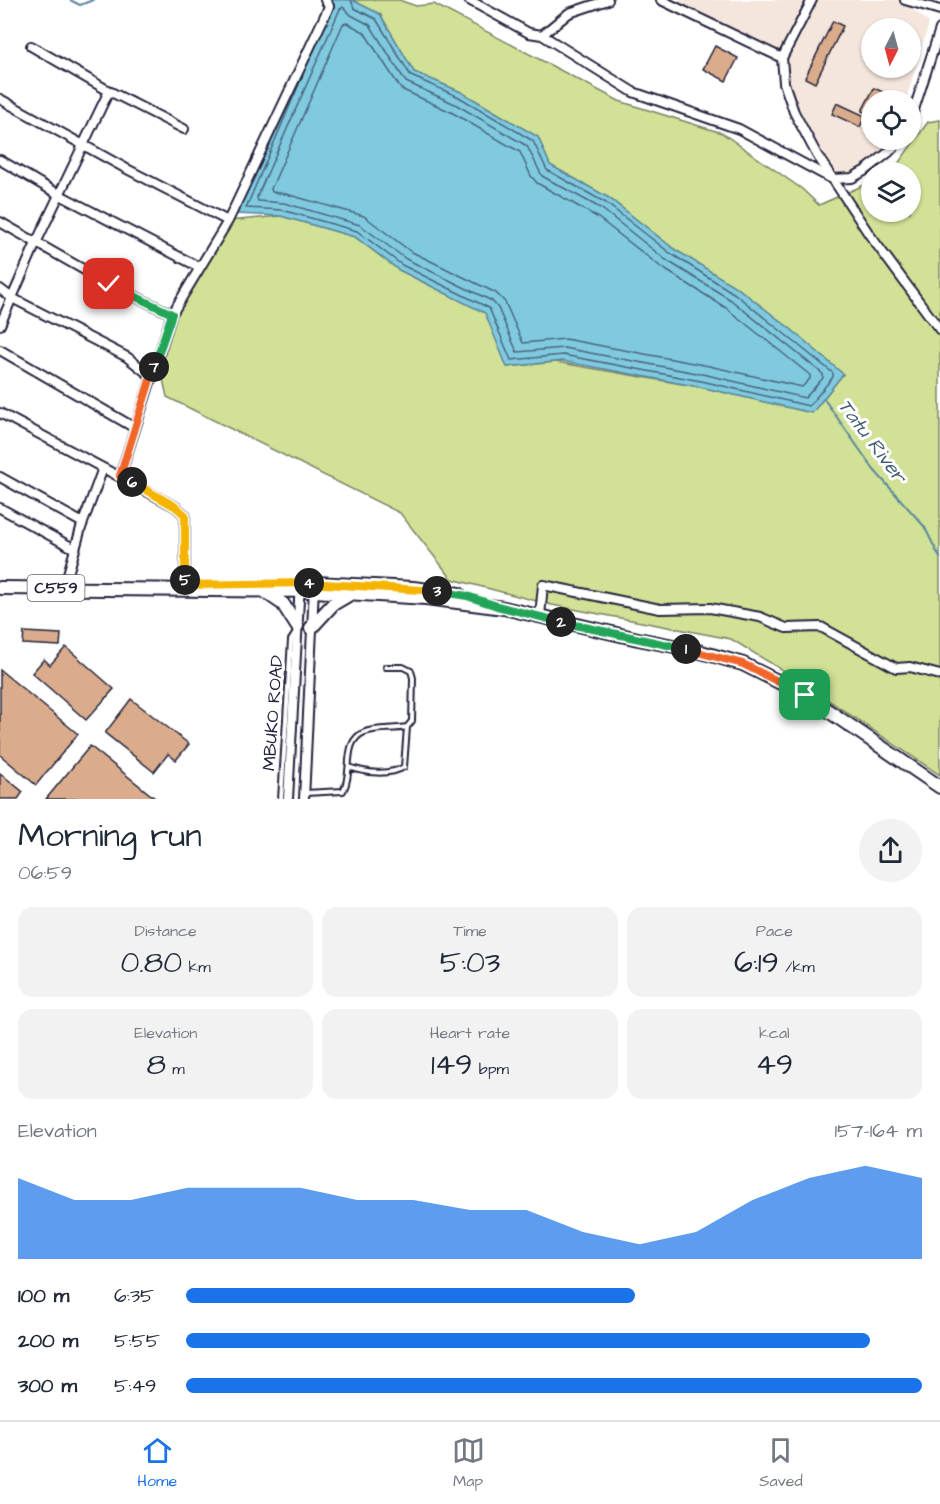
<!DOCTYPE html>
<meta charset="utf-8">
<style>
body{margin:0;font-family:"Architects Daughter",sans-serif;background:#f2f2f3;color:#1f2937;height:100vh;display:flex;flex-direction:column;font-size:22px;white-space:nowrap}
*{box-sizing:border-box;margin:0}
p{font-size:20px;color:#747a83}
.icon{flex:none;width:33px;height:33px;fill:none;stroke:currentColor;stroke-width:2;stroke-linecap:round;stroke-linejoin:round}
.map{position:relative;height:799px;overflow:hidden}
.sheet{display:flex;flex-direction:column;background:#fff;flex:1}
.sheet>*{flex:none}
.needle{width:39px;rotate:186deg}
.fabs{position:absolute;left:861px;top:18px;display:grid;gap:12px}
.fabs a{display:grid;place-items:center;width:60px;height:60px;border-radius:50%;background:#fff;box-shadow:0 2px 4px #0004;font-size:30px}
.pin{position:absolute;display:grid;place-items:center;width:51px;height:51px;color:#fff;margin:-26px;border-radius:12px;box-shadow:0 3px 9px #0006}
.km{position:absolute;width:30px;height:30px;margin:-15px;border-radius:50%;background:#222;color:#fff;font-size:16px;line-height:30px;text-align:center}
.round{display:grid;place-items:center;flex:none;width:63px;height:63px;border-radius:32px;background:#f2f2f3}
.head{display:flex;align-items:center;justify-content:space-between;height:102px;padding:0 18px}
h1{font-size:33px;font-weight:600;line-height:45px}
.figures{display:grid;grid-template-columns:repeat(3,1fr);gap:9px;height:102px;padding:6px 18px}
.figures div{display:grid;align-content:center;border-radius:15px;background:#f2f2f3;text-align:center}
.figures b{font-size:30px;font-weight:600}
.figures small{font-size:16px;font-weight:400}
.figures p{font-size:16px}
.chart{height:168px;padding:12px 18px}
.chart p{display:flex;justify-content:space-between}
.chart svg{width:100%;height:108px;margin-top:6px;fill:#1a73e8;opacity:.7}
ul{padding:0 18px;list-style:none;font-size:20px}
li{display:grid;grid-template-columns:96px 72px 1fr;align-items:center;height:45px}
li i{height:15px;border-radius:8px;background:#1a73e8}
.tabs{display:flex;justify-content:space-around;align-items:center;height:84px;border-top:2px solid #e0e1e3;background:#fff;font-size:16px;color:#747a83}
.tabs a{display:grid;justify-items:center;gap:3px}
.tabs .on{color:#1a73e8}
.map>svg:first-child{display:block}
.built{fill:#f4e6dc;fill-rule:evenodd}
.green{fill:#d1e195;stroke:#7a8268;stroke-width:1.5}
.water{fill:#80cae0;stroke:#5a879e;stroke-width:1.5}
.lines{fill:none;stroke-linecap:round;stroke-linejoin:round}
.shore{stroke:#48657d;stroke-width:1.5}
.stream{stroke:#5a879e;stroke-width:2}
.building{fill:#daac8c;stroke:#22223b;stroke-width:1.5}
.service-casing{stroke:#22223b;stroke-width:8}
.minor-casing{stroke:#22223b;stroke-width:12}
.primary-casing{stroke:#22223b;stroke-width:16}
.service{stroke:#fff;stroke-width:4}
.minor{stroke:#fff;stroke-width:8}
.primary{stroke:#fff;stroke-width:12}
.split-1-casing{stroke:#fff;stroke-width:12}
.split-2-casing{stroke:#fff;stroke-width:12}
.split-3-casing{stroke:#fff;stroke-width:12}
.split-4-casing{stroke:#fff;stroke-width:12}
.split-5-casing{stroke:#fff;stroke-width:12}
.split-6-casing{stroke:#fff;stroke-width:12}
.split-7-casing{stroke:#fff;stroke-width:12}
.split-8-casing{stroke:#fff;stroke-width:12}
.split-1{stroke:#f0652b;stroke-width:8}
.split-2{stroke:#22a559;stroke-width:8}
.split-3{stroke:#22a559;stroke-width:8}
.split-4{stroke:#f5b400;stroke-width:8}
.split-5{stroke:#f5b400;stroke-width:8}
.split-6{stroke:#f5b400;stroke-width:8}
.split-7{stroke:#f0652b;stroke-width:8}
.split-8{stroke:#22a559;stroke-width:8}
.labels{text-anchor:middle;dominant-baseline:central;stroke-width:6;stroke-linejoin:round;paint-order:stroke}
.shield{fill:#fff;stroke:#646476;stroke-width:1.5}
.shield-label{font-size:16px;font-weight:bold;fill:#22223b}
.street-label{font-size:18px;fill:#22223b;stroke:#fff}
.water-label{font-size:20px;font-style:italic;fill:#435d75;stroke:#fff}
</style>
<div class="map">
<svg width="940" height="799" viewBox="0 0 940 799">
<rect width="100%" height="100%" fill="#fff"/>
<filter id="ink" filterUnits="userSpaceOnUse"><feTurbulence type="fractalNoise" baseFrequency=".0167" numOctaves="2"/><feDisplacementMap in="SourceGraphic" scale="12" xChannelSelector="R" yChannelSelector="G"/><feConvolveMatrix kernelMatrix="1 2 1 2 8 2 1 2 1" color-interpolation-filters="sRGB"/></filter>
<g filter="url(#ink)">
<!-- built -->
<path class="built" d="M657,0H902L929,23L906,100H872V140H896L866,170L832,179L794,112L782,58ZM872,28H910V68H872Z"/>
<!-- green -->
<path class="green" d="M352,0H399L416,6L434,4L619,101L722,133L802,189L819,205L871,182L872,212H910V172H892L928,122L940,120V775L792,676L731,639L552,605L452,579L400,513L167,397L158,357L193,278L228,221L281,216L355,237L399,270L486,313L507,367L556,362L705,388L812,413L843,374L792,330L739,289L674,249L609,198L550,165L538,137L461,92L414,72L380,14Z"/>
<!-- water -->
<path class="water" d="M329,0H352L380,14L414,72L461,92L538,137L550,165L609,198L674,249L739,289L792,330L843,374L812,413L705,388L562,361L507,367L485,313L399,270L355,237L281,216L235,214Z"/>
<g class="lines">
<!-- shore -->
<path class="shore" d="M343,7L351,15L370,25L406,82L455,104L527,146L542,176L602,209L666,260L731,300L823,374V378L805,398L707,375L564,348L517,352L498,308L492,301L406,259L360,225L284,203L258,201L257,197L340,9Z
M347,23L364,32L401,89L451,112L520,152L531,176L537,183L597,217L661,267L726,308L810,375V379L802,387L709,366L565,339L523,343L505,302L496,293L410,251L364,216L286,194L272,192L271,189L343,24Z
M303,75L246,208L282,210L357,231L402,265L489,308L511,360L563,355L706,382L809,406L833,377V373L735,294L670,253L606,203L547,170L533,141L459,97L411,76L376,19L354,8L351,0"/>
<!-- stream -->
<path class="stream" d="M70,0L80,5L93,0
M824,399L874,470L924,526L940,558"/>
</g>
<!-- building -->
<path class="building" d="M833,21L843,26L815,83L805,78Z
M715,46L738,58L726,81L703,69Z
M874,88L885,93L881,100H872V116L862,111Z
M837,103L865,116L860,127L832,114Z
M24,632L61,634L60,646L23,644Z
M66,647L114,689L86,720L32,673L44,659L50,665Z
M0,670L78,734L36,785L0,755Z
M131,699L189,744L176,760L168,754L154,772L105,733Z
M90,746L156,799H46Z
M0,773L23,792L18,799H0Z"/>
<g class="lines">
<defs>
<path id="service" d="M349,767C365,773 389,776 404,767L407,727
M305,793L343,791C354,773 341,741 365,732C377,727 394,730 407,727L412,721L413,678L411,671L403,667H386
M281,799L291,640L295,634"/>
<path id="minor" d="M469,0L529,33L542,35L569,13L608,0
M661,0L782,58L784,83L794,112L817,155L869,234L940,330
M905,0L940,10
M542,35L633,92L739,129L832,179L852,178L866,170L889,152L900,140
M31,46L109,91L184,129
M782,58L812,0
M0,99L125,168L228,221
M910,122L940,29
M0,160L60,195L199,267
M0,222L109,284L172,314
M0,289L12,298L127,357L151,376
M0,325L36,243L109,91
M0,350L135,428
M0,413L176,507L185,515V590
M120,476L172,314L228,221L327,11L329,6L325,0
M0,477L83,523
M0,508L75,549
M64,588L81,528L103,468
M540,616L543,585L660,609L710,608L760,617L786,628L821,627L896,668L910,667L940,675
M288,799L300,582
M304,799L314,587"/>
<path id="primary" d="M315,583L413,588L459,594
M0,588L314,591L426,598L504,608L638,639L694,650L743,664L805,695L940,787
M264,591L283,604L297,626
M311,628L333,604L350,594"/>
</defs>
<!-- service casing -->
<use href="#service" class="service-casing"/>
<!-- minor casing -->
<use href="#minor" class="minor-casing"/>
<!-- primary casing -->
<use href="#primary" class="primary-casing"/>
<!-- service -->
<use href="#service" class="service"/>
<!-- minor -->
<use href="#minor" class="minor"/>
<!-- primary -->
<use href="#primary" class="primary"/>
</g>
</g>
<g class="lines" filter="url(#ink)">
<defs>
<path id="split-1" d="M686,649L743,664L805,695"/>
<path id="split-2" d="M561,622L686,649"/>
<path id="split-3" d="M437,591L467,596L497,606L561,622"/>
<path id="split-4" d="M309,583L437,591"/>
<path id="split-5" d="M185,580V585L309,583"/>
<path id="split-6" d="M132,482L176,507L185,515V580"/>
<path id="split-7" d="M132,482L120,476L154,367"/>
<path id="split-8" d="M109,284L172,314L154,367"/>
</defs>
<!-- split-1 casing -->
<use href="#split-1" class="split-1-casing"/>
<!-- split-2 casing -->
<use href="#split-2" class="split-2-casing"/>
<!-- split-3 casing -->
<use href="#split-3" class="split-3-casing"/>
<!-- split-4 casing -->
<use href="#split-4" class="split-4-casing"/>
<!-- split-5 casing -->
<use href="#split-5" class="split-5-casing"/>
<!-- split-6 casing -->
<use href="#split-6" class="split-6-casing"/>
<!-- split-7 casing -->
<use href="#split-7" class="split-7-casing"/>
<!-- split-8 casing -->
<use href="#split-8" class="split-8-casing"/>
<!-- split-1 -->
<use href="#split-1" class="split-1"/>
<!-- split-2 -->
<use href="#split-2" class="split-2"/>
<!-- split-3 -->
<use href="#split-3" class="split-3"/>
<!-- split-4 -->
<use href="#split-4" class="split-4"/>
<!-- split-5 -->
<use href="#split-5" class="split-5"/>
<!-- split-6 -->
<use href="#split-6" class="split-6"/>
<!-- split-7 -->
<use href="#split-7" class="split-7"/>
<!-- split-8 -->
<use href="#split-8" class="split-8"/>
</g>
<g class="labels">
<!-- shield labels -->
<rect class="shield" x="27.5" y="575" width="57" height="26" rx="4.5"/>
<g class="shield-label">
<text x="56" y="588">C559</text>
</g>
<!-- street labels -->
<g class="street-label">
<text transform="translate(273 713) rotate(-86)">MBUKO ROAD</text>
</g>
<!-- water labels -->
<g class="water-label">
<text transform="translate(872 441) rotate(53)">Tatu River</text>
</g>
</g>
</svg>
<div class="fabs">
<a><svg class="needle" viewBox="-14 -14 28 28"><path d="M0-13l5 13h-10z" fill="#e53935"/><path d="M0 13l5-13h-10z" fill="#747a83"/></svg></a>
<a><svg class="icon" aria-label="locate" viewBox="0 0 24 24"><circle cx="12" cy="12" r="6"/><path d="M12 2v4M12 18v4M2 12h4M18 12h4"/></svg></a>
<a><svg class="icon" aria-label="layers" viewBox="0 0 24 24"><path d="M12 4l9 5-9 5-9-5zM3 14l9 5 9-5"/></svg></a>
</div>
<div class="pin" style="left:805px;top:695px;background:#1e9e55"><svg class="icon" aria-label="arrive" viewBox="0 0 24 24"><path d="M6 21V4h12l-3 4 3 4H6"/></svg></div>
<div class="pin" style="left:109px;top:284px;background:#d93025"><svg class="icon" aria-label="check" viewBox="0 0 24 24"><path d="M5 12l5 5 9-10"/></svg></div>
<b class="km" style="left:686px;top:649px">1</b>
<b class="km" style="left:561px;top:622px">2</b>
<b class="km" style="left:437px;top:591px">3</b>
<b class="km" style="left:309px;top:583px">4</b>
<b class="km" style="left:185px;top:580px">5</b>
<b class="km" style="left:132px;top:482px">6</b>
<b class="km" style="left:154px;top:367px">7</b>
</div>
<section class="sheet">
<div class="head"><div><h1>Morning run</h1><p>06:59</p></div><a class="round"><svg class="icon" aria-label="share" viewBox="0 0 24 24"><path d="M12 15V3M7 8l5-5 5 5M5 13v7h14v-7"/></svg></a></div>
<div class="figures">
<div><p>Distance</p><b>0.80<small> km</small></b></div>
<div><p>Time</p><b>5:03</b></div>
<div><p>Pace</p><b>6:19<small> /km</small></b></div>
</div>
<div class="figures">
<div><p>Elevation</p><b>8<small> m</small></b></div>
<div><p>Heart rate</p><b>149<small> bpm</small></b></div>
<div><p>kcal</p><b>49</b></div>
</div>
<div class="chart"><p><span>Elevation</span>157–164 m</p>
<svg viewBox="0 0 160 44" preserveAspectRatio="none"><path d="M0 44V11L10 20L20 20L30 15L40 15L50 15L60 20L70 20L80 24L90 24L100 33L110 38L120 33L130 20L140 11L150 6L160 11V44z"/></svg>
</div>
<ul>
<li><b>100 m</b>6:35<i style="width:61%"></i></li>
<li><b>200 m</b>5:55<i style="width:93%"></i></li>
<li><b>300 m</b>5:49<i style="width:100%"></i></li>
</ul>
</section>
<nav class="tabs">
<a class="on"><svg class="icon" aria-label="home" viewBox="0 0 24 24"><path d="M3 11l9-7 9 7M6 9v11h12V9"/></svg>Home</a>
<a><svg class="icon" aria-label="map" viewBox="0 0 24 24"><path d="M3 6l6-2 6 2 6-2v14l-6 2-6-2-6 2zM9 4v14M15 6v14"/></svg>Map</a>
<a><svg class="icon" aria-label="saved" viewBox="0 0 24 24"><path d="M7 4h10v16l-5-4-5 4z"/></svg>Saved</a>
</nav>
